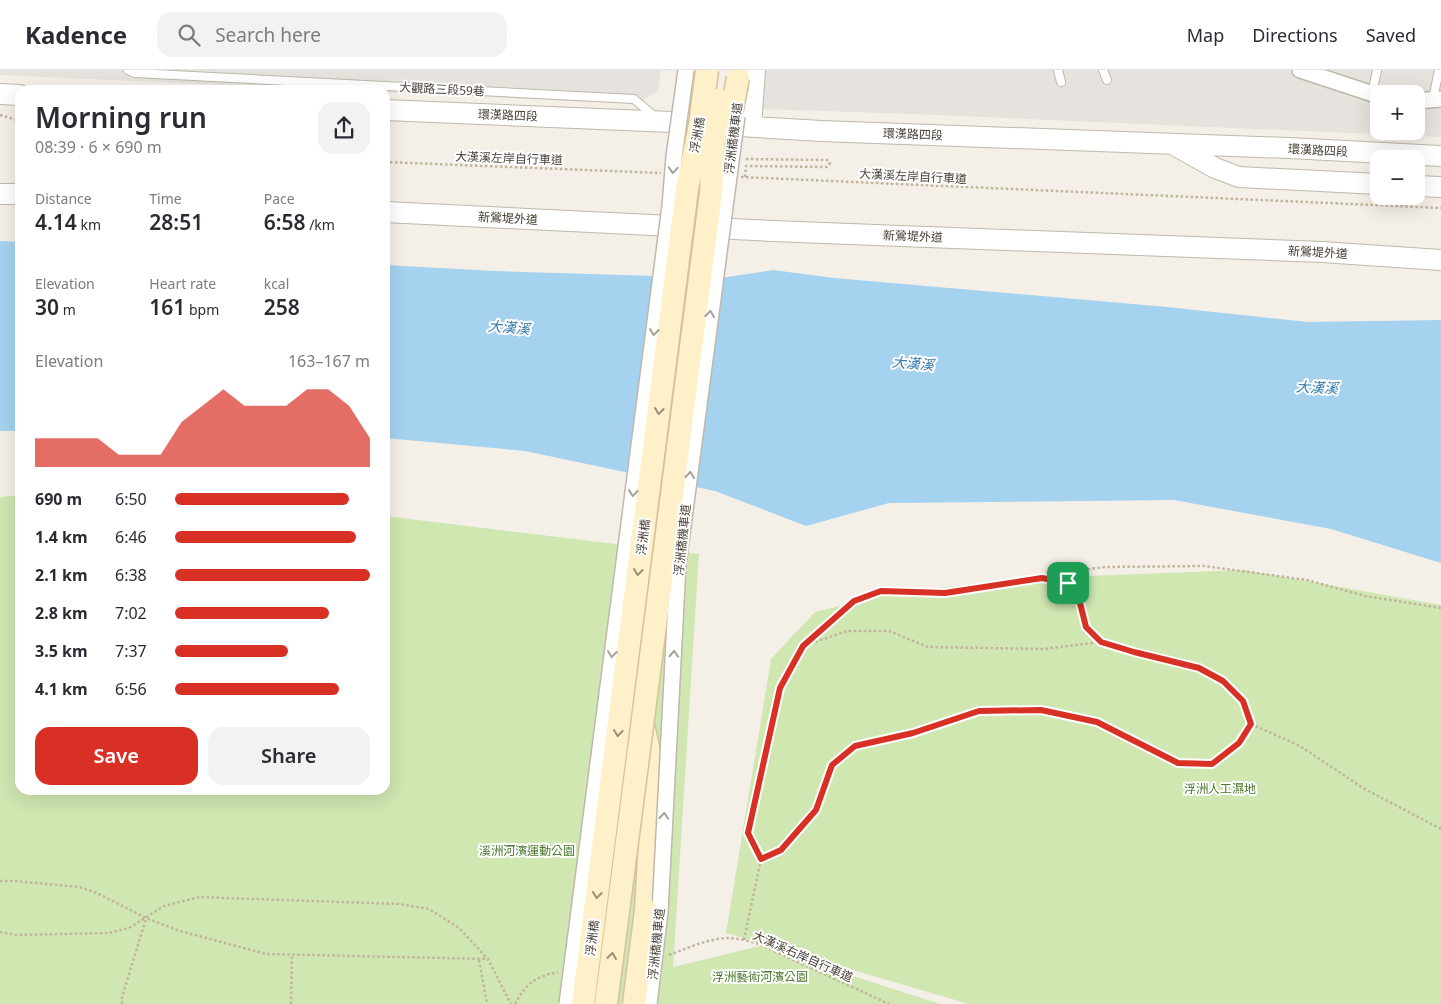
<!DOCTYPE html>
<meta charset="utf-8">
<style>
body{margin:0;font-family:"Noto Sans","Noto Sans TC",sans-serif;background:#f2f2f3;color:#2b2b33;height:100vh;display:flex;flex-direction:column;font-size:19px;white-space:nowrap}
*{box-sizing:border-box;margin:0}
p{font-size:16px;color:#7c7c81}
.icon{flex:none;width:28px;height:28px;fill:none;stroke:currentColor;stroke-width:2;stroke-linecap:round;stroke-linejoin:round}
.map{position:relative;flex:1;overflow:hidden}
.sheet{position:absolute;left:15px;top:15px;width:375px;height:710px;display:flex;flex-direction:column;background:#fff;border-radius:15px;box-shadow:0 5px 20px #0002}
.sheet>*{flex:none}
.fabs{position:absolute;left:1370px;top:15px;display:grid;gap:10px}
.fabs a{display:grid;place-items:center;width:55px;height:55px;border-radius:10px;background:#fff;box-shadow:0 5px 20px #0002;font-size:25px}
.pin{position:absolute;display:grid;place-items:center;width:42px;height:42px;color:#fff;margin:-21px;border-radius:10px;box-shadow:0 2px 8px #0006}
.round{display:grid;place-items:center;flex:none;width:52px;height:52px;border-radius:15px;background:#f2f2f3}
.summary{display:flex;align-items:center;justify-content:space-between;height:85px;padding:0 20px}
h1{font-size:28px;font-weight:600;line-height:38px}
.stats{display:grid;grid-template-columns:repeat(3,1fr);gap:8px;height:85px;padding:5px 20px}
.stats div{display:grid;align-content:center}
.stats b{font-size:21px;font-weight:600}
.stats small{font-size:14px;font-weight:400}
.stats p{font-size:14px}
.chart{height:140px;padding:10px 20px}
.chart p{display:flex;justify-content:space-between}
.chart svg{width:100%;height:90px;margin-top:5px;fill:#d93025;opacity:.7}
.cta{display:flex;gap:10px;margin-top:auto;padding:10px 20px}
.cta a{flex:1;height:58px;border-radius:15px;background:#d93025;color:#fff;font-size:20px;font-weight:600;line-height:58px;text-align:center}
.cta a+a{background:#f2f2f3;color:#2b2b33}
ul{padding:0 20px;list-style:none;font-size:16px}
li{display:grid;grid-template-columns:80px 60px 1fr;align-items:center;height:38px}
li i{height:12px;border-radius:6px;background:#d93025}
header{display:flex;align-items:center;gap:30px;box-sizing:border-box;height:70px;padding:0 25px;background:#fff;border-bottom:1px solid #e1e1e2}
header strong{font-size:24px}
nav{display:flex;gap:28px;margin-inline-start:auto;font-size:18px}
.search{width:350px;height:45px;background:#f2f2f3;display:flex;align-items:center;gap:12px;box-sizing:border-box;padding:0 18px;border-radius:15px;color:#7c7c81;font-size:19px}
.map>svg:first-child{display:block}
.industrial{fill:#e6e2dd;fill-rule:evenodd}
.green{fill:#d0e7b1}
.water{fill:#a5d2ef}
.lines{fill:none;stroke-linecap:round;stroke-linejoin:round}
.service-casing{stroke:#bfb8ab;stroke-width:10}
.minor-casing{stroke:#bfb8ab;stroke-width:18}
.tertiary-casing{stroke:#bfb8ab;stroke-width:22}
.secondary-casing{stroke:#d3c399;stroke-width:25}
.path{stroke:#c1b39c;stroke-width:2.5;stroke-dasharray:2.5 2.5;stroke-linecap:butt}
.service{stroke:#fff;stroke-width:8}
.minor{stroke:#fff;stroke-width:15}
.tertiary{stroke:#fff;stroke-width:20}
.secondary{stroke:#fef0c8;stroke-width:22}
.minor-bridge-casing{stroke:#bfb8ab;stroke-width:18;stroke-linecap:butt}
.secondary-bridge-casing{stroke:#d3c399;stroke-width:25;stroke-linecap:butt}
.minor-bridge{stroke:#fff;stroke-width:15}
.secondary-bridge{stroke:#fef0c8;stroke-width:22}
.oneway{stroke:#a3a09b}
.oneway2{stroke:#998f78}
.route-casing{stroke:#fff;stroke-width:10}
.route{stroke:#d93025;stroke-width:6}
.labels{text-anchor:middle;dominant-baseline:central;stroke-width:4;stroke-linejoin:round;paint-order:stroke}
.street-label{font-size:12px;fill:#474037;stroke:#fff}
.park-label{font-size:12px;fill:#49782a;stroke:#fff}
.water-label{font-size:14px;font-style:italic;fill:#2f78aa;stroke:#fff}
</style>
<header>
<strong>Kadence</strong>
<div class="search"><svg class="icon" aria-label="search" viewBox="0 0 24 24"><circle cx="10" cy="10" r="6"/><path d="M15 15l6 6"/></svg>Search here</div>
<nav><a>Map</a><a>Directions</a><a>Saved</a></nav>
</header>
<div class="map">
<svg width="1441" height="934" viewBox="0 0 1441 934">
<rect width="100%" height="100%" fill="#f4f0e8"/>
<!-- industrial -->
<path class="industrial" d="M0,0H661L658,21L636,34L385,22V20H335L0,5Z
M765,0H1441V67L913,44L761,39ZM1379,24H1416V61H1379Z"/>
<!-- green -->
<path class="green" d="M20,425V720H385V446L699,484L673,897L760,876L940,934H0V427Z
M1244,500L1441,535V934H969L726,863L771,589L815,542L901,521L1061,507Z"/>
<!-- water -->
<path class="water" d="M0,171L20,172V361H0Z
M385,195L495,201L721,208L773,200L834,208L1167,237L1308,252L1441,250V493L1331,459L1174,430L889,433L806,456L715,421L525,381L385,368Z"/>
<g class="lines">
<defs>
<path id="service" d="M128,0L135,3L634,29L654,46
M1058,0L1061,12
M1103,0L1107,10
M1372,24L1377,0
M1433,29L1439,0"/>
<path id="minor" d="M1300,0L1379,26
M1416,31L1441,29"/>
<path id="tertiary" d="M0,24L20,25
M385,40L672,52L821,61L1289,78L1441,86
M751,56L755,0
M1176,76L1215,98L1239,107L1379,114
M1416,116L1441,117
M0,124H20
M385,142L772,161L1322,182L1441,190"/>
<path id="secondary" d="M643,655L654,703L646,840"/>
</defs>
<!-- service casing -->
<use href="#service" class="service-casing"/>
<!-- minor casing -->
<use href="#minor" class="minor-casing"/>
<!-- tertiary casing -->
<use href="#tertiary" class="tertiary-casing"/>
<!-- secondary casing -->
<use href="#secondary" class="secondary-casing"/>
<!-- path -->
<path class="path" d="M0,45L20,51
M385,92L661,103
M741,107L1441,138
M745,107L746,96L827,97L830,93L827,90L745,89
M1068,513L1081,500L1105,497L1204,496L1307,510L1365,526L1441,538
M806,575L847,561H889L928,577L1043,579L1101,572
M1251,654L1300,676L1363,718L1441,759
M0,811H15L79,817L97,823L146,848L180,861L266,884L488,889
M0,862L16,865L109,863L129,858L164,836L199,827L399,834L429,839L459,858L488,889L511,934
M744,870L761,789L781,780L816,740L832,695L855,676L913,663L979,641L1041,640L1097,652L1178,693L1212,694L1239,673L1251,654L1243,631L1223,611L1199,598L1134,582L1101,572L1086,557L1079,529L1068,513L1042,508L945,523L881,521L853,531L803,576L781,618L748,763L761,789
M669,885C688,878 707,869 727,868C737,868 749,871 759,874L889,934
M479,890L487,934
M122,934V927L146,849
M291,934L292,885
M515,934C526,913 535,907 558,902"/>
<!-- service -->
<use href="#service" class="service"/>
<!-- minor -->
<use href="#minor" class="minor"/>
<!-- tertiary -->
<use href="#tertiary" class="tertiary"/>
<!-- secondary -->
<use href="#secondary" class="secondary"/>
<defs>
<path id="minor-bridge" d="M567,934L670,136L674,87L686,0
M649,934L660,842L678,494L737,46"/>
<path id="secondary-bridge" d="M729,55L738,8
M583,934L687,119L700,55L707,0
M606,934L711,123L713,77L719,30
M634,934L646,840"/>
</defs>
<!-- minor-bridge casing -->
<use href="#minor-bridge" class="minor-bridge-casing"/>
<!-- secondary-bridge casing -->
<use href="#secondary-bridge" class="secondary-bridge-casing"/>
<!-- minor-bridge -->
<use href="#minor-bridge" class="minor-bridge"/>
<!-- secondary-bridge -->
<use href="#secondary-bridge" class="secondary-bridge"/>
</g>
<!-- one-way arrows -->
<defs><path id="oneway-chevron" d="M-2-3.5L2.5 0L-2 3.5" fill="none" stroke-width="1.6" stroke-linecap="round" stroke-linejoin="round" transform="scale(1.25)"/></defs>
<g class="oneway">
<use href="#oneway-chevron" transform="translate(673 100) rotate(94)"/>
<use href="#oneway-chevron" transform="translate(710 244) rotate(-83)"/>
<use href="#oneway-chevron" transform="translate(654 262) rotate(97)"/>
<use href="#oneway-chevron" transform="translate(690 405) rotate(-83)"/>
<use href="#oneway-chevron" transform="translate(633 423) rotate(97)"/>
<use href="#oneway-chevron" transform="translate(612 584) rotate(97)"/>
<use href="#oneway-chevron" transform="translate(674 584) rotate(-87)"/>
<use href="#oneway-chevron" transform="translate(664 746) rotate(-86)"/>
</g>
<g class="oneway2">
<use href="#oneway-chevron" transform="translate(659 341) rotate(97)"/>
<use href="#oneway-chevron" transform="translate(638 502) rotate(97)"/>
<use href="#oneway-chevron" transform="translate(618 663) rotate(97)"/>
<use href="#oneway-chevron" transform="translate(597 825) rotate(97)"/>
<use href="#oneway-chevron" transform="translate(612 886) rotate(-83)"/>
</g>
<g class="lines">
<defs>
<path id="route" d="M1042,508L1068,513L1079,529L1086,557L1101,572L1134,582L1199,598L1223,611L1243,631L1251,654L1239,673L1212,694L1178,693L1097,652L1041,640L979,641L913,663L855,676L832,695L816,740L781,780L761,789L748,763L780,618L803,576L854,531L881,521L945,523Z"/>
</defs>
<!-- route casing -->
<use href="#route" class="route-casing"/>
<!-- route -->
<use href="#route" class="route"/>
</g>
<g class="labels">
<!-- street labels -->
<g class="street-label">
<text transform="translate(442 19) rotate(3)">大觀路三段59巷</text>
<text transform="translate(508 45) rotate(2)">環漢路四段</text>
<text transform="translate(913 64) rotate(2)">環漢路四段</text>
<text transform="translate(697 65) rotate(-80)">浮洲橋</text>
<text transform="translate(733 68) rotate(-83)">浮洲橋機車道</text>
<text transform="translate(1318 80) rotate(3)">環漢路四段</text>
<text transform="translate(509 88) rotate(2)">大漢溪左岸自行車道</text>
<text transform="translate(913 106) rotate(3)">大漢溪左岸自行車道</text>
<text transform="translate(508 148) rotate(3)">新鶯堤外道</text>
<text transform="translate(913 166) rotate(2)">新鶯堤外道</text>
<text transform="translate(1318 182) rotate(3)">新鶯堤外道</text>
<text transform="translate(643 467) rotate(-83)">浮洲橋</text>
<text transform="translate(682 470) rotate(-84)">浮洲橋機車道</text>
<text transform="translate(592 868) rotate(-83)">浮洲橋</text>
<text transform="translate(656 874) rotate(-84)">浮洲橋機車道</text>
<text transform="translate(803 886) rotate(24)">大漢溪右岸自行車道</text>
</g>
<!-- park labels -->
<g class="park-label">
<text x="1220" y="718">浮洲人工濕地</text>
<text x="527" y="780">溪洲河濱運動公園</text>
<text x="760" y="906">浮洲藝術河濱公園</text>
</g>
<!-- water labels -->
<g class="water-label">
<text transform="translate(509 257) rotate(5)">大漢溪</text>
<text transform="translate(913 293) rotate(5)">大漢溪</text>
<text transform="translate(1317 317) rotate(3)">大漢溪</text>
</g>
</g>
</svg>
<div class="fabs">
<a>+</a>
<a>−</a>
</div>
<div class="pin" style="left:1068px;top:513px;background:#1e9e55"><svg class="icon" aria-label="arrive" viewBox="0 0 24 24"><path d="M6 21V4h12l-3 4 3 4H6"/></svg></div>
<section class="sheet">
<div class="summary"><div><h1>Morning run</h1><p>08:39 · 6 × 690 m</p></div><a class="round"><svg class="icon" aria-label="share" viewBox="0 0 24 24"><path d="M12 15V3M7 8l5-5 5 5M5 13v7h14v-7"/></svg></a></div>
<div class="stats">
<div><p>Distance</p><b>4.14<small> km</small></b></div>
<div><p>Time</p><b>28:51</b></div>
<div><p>Pace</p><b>6:58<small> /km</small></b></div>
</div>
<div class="stats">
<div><p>Elevation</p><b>30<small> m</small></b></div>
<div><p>Heart rate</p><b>161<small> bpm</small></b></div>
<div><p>kcal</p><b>258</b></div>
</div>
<div class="chart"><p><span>Elevation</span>163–167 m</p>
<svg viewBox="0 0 160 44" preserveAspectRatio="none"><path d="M0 44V30L10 30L20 30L30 30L40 38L50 38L60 38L70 22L80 14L90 6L100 14L110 14L120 14L130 6L140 6L150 14L160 30V44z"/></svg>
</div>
<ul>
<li><b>690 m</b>6:50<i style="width:89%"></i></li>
<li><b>1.4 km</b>6:46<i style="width:93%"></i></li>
<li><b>2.1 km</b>6:38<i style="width:100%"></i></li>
<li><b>2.8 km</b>7:02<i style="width:79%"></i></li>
<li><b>3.5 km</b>7:37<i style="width:58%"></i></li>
<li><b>4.1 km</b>6:56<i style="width:84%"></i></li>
</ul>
<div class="cta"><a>Save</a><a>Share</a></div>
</section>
</div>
